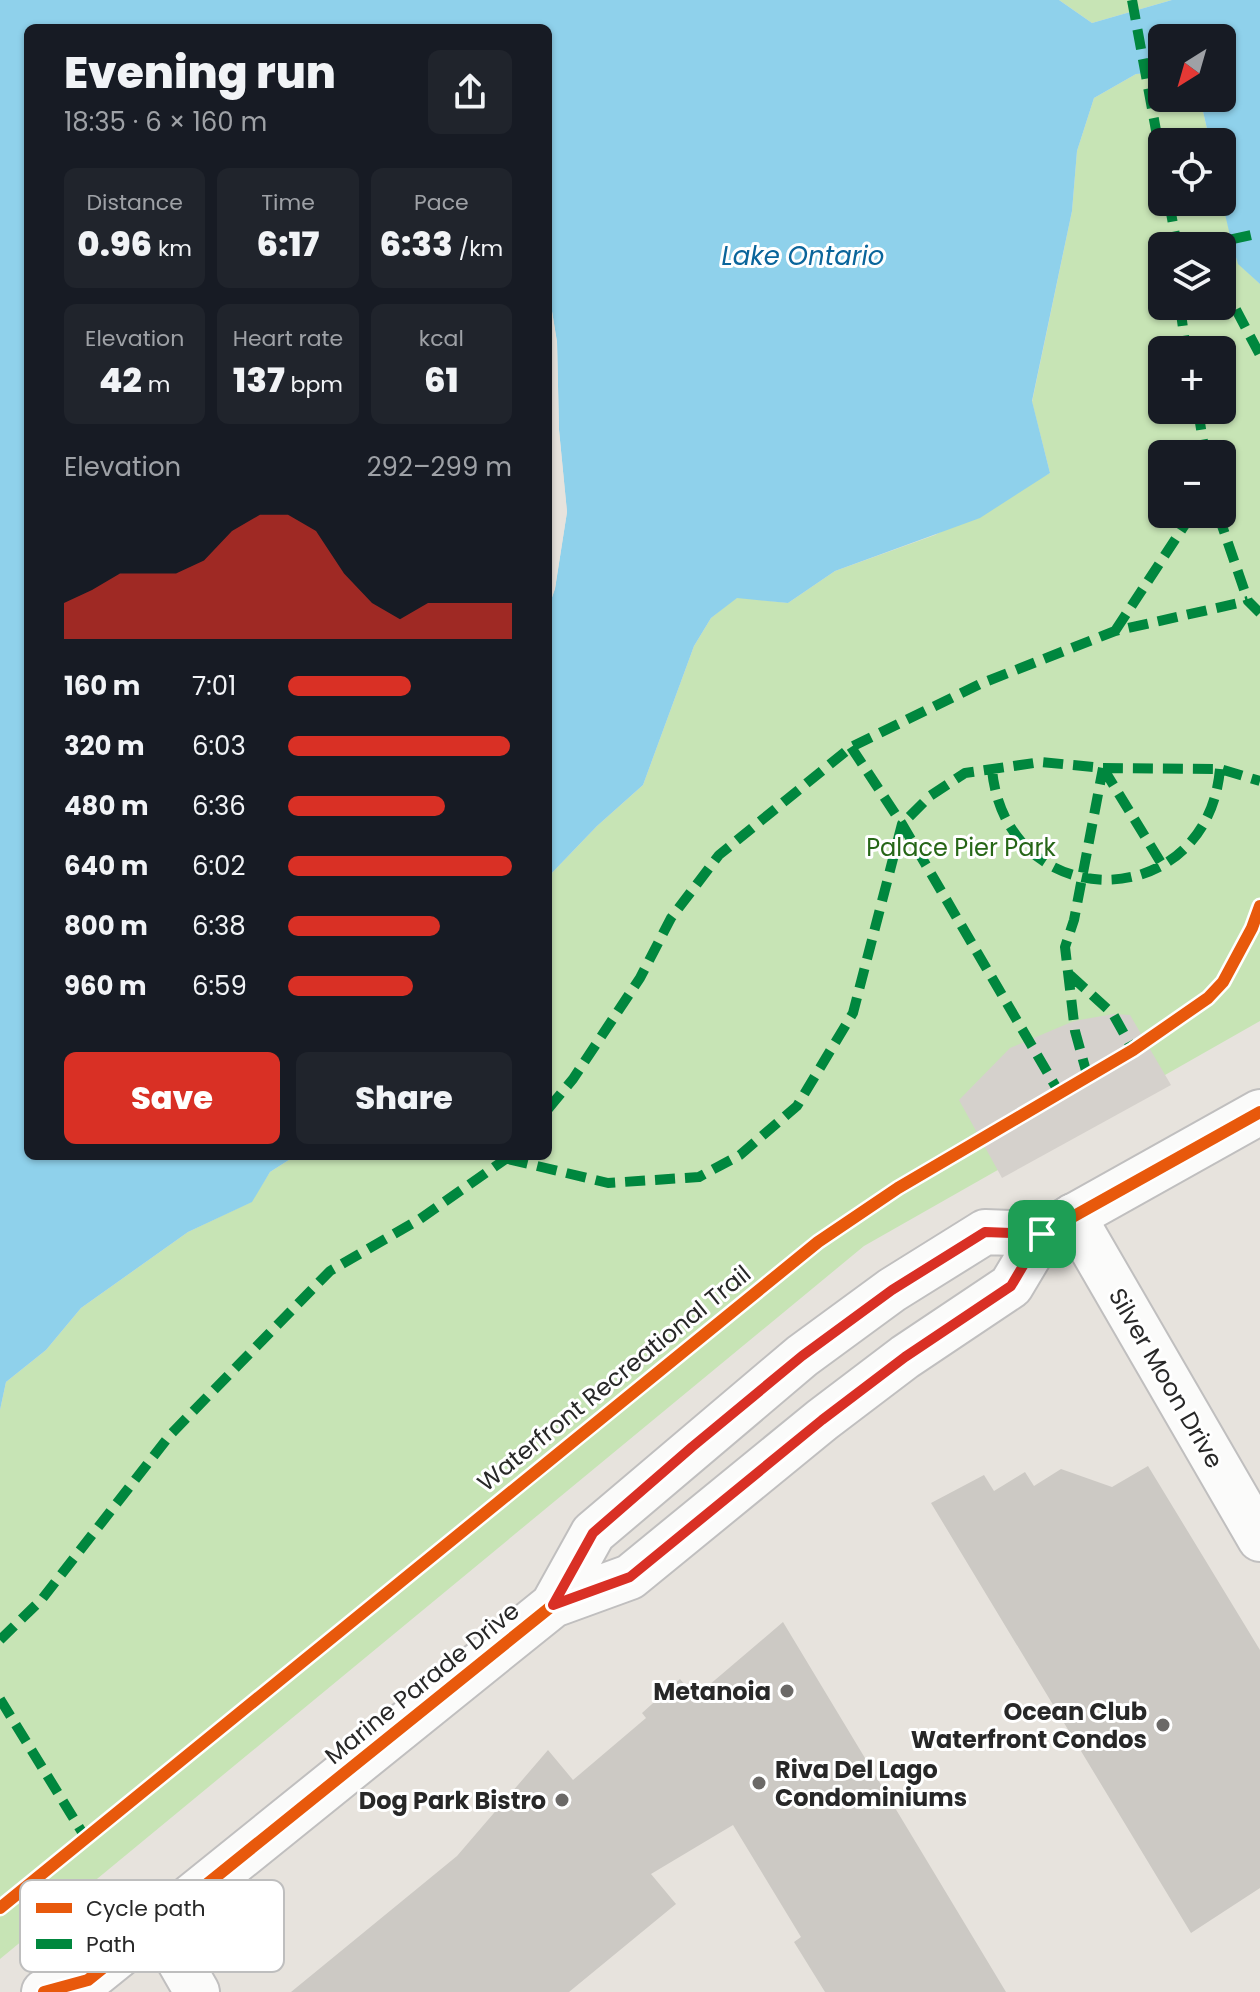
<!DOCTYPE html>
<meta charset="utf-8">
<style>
body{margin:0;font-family:Poppins,sans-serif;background:#20242c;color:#f1f3f6;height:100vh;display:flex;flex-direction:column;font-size:30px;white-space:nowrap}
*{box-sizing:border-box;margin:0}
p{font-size:26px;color:#9ea1a6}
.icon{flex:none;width:44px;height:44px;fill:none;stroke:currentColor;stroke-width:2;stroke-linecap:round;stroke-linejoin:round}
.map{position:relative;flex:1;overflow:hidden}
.drawer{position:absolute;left:24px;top:24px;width:528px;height:1136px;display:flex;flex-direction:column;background:#171b24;border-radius:12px;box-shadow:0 2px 6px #0004}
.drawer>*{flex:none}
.needle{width:52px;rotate:217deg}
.controls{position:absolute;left:1148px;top:24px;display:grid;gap:16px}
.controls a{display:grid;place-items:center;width:88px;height:88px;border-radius:12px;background:#171b24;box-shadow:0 2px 6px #0004;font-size:40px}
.pin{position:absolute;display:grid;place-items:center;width:68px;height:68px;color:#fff;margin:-34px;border-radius:16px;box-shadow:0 4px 12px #0006}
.round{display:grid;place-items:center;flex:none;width:84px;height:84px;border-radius:12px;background:#20242c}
.summary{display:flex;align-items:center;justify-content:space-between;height:136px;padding:0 40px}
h1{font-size:44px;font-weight:800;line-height:60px}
.figures{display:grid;grid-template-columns:repeat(3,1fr);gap:12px;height:136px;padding:8px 40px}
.figures div{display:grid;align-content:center;border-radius:12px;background:#20242c;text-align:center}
.figures b{font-size:34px;font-weight:800}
.figures small{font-size:22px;font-weight:400}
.figures p{font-size:22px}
.chart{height:224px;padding:16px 40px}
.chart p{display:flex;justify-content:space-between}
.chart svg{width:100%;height:144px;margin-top:8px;fill:#d93025;opacity:.7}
.action{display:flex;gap:16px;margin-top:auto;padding:16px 40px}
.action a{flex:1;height:92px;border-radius:12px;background:#d93025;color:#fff;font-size:32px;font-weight:800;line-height:92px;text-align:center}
.action a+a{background:#20242c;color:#f1f3f6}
ul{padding:0 40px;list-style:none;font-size:26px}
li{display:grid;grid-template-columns:128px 96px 1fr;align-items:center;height:60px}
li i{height:20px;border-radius:10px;background:#d93025}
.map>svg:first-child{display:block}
.green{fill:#c7e4b5;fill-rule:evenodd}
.plaza{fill:#d5d1cc}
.water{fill:#8fd1eb}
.pier{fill:#e7e3dd}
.building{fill:#ccc9c4}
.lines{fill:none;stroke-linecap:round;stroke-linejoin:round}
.minor-casing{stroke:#c0bfbf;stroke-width:48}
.tertiary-casing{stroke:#c0bfbf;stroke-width:48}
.minor{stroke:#fbfbfa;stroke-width:44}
.tertiary{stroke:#fbfbfa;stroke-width:44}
.quiet{stroke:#00873e;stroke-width:10;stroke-dasharray:20 10;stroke-linecap:butt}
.cycleway-casing{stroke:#fff;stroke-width:17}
.cycleway{stroke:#e8590c;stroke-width:12}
.route-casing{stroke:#fff;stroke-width:16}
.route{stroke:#d93025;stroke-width:10}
.poi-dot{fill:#6b6967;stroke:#fff;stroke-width:3}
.labels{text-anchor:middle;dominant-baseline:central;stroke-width:6;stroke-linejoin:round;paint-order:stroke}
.park-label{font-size:24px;fill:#266617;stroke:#fff}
.street-label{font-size:24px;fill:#282828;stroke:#fff}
.poi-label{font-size:24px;font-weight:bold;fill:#282828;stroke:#fff;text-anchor:end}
.water-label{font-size:26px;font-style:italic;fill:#0a659b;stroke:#fff}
.key{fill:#fff;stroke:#bebebe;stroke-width:2}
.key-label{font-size:22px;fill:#282828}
</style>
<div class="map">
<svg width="1260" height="1992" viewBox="0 0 1260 1992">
<rect width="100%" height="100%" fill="#e7e3dd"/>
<!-- green -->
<path class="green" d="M1059,0H1172L1092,23Z
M1162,72V98H1200L1210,142H1162V202L1222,201L1238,263L1260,284V1021L864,1246L0,1959V1410L6,1382L46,1350L81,1308L188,1232L251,1202L270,1172L295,1156H548V877L597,826L643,785L694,646L711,618L737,597L788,603L835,571L935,535L1050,473L1032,402L1072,211L1077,151L1094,98L1136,74ZM1162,246H1222V306H1162ZM1162,350H1222V410H1162ZM1162,454H1222V514H1162Z"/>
<!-- plaza -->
<path class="plaza" d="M1113,1014L1130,1015L1171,1085L1002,1178L959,1100L1010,1048L1074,1021Z"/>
<!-- water -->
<path class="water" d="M0,0H1059L1092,23L1172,0H1260V284L1238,264L1231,240L1222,201V142H1210L1200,98H1222V38H1162V72L1136,74L1094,98L1077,151L1072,211L1032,401L1050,473L980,518L835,571L788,603L737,598L711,618L694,646L643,785L597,826L548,877V609L555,588L567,512L559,430L557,342L548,287V28H28V1156H295L270,1172L252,1202L188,1232L81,1308L46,1350L6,1382L0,1410Z"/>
<!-- pier -->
<path class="pier" d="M548,287L557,342L559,430L567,512L555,589L548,609L563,511L555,430Z"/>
<!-- building -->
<path class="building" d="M1148,1466L1260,1650V1888L1191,1933L931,1503L984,1475L994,1491L1025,1472L1034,1486L1061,1469L1112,1487Z
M783,1622L1006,1992H825L794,1942L801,1937L733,1825L651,1874L676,1904L569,1992H291L457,1856L548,1750L573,1780L646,1718L642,1713L680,1679L695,1697Z"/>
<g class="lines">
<defs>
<path id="minor" d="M1073,1216L1260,1539
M158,1924L197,1992"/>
<path id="tertiary" d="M553,1605L593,1533L802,1356L892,1290L985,1232L1042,1234
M44,1992L88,1980L553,1605L630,1577L822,1420L905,1357L1011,1286L1042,1234L1260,1112"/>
</defs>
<!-- minor casing -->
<use href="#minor" class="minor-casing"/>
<!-- tertiary casing -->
<use href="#tertiary" class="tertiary-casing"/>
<!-- minor -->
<use href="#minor" class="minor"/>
<!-- tertiary -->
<use href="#tertiary" class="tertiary"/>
<!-- quiet -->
<path class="quiet" d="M1132,0L1162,163
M1169,202L1177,246
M1202,246L1260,233
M1222,283L1260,355
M1180,306L1186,350
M1198,410L1205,454
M1218,514L1248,601L1260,613
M1115,631L1192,514
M851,747L902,824L1060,1094
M1103,768L1163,866
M992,770C1007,917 1207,916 1220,769
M1070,975L1113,1014L1133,1050
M1088,1078L1075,1031L1065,947L1074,920L1103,768
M548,1109L573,1079L640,978L671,918L719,855L851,747L980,684L1115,631L1248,601
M508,1159L608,1183L699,1177L740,1155L797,1106L853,1013L902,824L930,796L965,773L1041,762L1103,768L1220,769L1260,781
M0,1640L42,1599L170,1435L330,1271L420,1219L510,1156
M0,1699L85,1837"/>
<defs>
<path id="cycleway" d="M0,1908L818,1242L898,1188L1133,1050L1208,998L1223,982L1252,928L1260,906
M44,1992L88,1980L553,1605L630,1577L822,1420L905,1357L1011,1286L1042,1234L1260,1112"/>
</defs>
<!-- cycleway casing -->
<use href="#cycleway" class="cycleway-casing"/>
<!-- cycleway -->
<use href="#cycleway" class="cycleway"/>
</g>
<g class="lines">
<defs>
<path id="route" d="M985,1232L1042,1234L1011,1286L905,1357L822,1420L630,1577L553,1605L593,1533L692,1447L802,1356L892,1290Z"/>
</defs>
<!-- route casing -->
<use href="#route" class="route-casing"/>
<!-- route -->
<use href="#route" class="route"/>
</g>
<!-- markers -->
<g class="poi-dot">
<circle cx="787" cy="1691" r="8"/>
<circle cx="1163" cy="1725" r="8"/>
<circle cx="759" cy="1783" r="8"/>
<circle cx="562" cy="1800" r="8"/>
</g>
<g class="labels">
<!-- park labels -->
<g class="park-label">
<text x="961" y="847">Palace Pier Park</text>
</g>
<!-- street labels -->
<g class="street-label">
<text transform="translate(614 1378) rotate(-39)">Waterfront Recreational Trail</text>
<text transform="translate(1166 1378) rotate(60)">Silver Moon Drive</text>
<text transform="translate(422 1683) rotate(-39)">Marine Parade Drive</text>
</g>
<!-- poi labels -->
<g class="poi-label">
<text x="771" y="1691">Metanoia</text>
<text x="1147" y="1711">Ocean Club<tspan x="1147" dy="28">Waterfront Condos</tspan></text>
<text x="775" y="1769" text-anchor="start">Riva Del Lago<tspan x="775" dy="28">Condominiums</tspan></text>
<text x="546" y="1800">Dog Park Bistro</text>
</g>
<!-- water labels -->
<g class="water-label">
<text x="803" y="256">Lake Ontario</text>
</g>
</g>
<!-- legend -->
<rect x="20" y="1880" width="264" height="92" rx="12" class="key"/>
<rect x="36" y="1903" width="36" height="10" fill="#e8590c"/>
<rect x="36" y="1939" width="36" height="10" fill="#00873e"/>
<g class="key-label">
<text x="86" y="1916">Cycle path</text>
<text x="86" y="1952">Path</text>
</g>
</svg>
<div class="controls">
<a><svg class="needle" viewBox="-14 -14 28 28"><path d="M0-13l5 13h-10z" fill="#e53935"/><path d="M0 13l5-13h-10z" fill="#9ea1a6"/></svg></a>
<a><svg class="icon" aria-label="locate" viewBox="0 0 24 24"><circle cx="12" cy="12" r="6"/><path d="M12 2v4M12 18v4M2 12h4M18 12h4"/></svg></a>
<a><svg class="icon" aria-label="layers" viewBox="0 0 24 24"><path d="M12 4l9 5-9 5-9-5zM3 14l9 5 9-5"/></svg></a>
<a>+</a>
<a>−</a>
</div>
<div class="pin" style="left:1042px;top:1234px;background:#1e9e55"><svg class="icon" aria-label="arrive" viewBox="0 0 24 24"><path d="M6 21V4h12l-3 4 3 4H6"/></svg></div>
<section class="drawer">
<div class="summary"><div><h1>Evening run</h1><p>18:35 · 6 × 160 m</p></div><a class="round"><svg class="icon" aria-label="share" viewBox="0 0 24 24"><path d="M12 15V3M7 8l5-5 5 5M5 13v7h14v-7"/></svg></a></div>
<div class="figures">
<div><p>Distance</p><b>0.96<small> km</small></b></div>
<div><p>Time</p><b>6:17</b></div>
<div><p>Pace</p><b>6:33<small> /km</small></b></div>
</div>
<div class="figures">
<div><p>Elevation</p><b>42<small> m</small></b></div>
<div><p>Heart rate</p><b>137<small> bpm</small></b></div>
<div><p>kcal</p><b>61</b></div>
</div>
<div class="chart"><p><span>Elevation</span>292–299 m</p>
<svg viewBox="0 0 160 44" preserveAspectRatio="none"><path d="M0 44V33L10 29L20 24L30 24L40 24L50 20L60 11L70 6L80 6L90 11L100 24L110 33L120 38L130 33L140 33L150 33L160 33V44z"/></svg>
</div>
<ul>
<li><b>160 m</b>7:01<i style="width:55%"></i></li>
<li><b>320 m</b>6:03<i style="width:99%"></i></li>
<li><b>480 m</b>6:36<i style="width:70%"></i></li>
<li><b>640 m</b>6:02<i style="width:100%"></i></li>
<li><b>800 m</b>6:38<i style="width:68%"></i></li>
<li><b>960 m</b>6:59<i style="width:56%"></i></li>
</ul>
<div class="action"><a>Save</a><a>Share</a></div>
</section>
</div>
